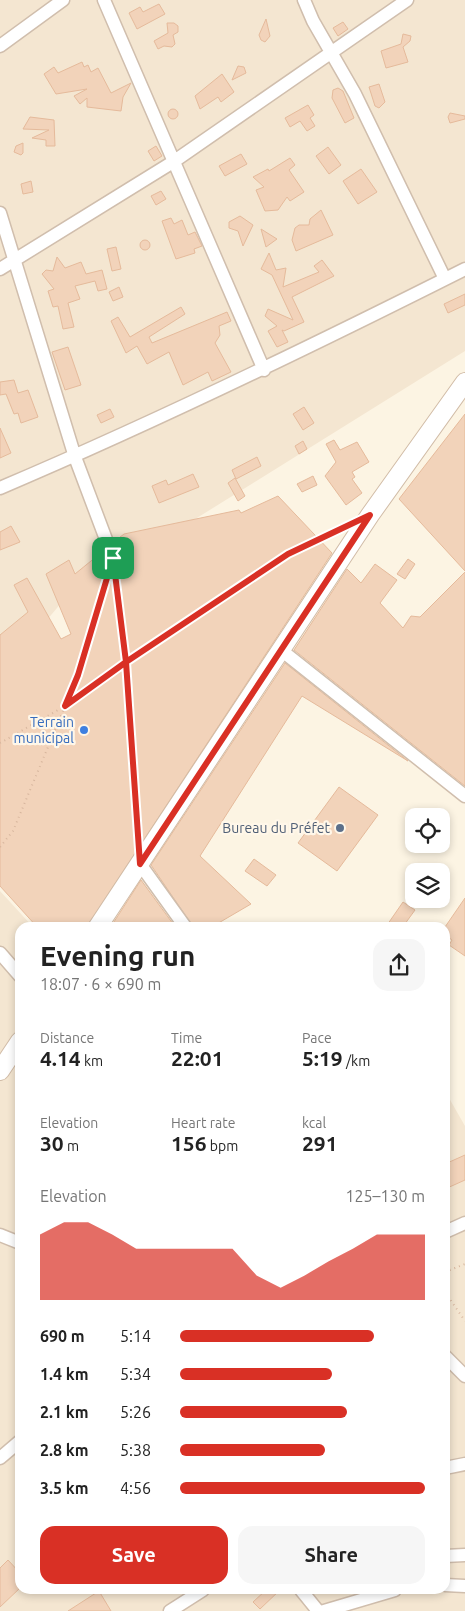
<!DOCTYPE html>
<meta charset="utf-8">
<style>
body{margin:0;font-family:Ubuntu,sans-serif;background:#f6f6f6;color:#222;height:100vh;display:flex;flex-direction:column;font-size:19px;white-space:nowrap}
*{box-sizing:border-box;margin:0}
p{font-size:16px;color:#767676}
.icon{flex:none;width:28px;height:28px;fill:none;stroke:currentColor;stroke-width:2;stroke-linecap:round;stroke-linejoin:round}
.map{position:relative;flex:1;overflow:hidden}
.drawer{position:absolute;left:15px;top:922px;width:435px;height:672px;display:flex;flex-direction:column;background:#fff;border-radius:15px;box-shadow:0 2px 8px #0003}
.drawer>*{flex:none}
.controls{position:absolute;left:405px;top:808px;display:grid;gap:10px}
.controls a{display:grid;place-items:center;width:45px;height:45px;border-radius:10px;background:#fff;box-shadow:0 2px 8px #0003;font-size:25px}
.pin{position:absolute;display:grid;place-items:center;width:42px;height:42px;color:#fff;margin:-21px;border-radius:10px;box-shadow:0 2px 8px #0006}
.round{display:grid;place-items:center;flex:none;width:52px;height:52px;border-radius:15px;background:#f6f6f6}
.summary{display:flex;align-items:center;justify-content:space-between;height:85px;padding:0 25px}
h1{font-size:28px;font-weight:700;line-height:38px}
.metrics{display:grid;grid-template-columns:repeat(3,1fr);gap:8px;height:85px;padding:5px 25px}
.metrics div{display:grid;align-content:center}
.metrics b{font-size:21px;font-weight:700}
.metrics small{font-size:14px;font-weight:400}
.metrics p{font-size:14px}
.chart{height:140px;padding:10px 25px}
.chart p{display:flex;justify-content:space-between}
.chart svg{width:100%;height:90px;margin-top:5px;fill:#d93025;opacity:.7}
.button{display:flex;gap:10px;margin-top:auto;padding:10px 25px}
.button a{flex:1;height:58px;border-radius:15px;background:#d93025;color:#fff;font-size:20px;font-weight:700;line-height:58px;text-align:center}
.button a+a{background:#f6f6f6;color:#222}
ul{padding:0 25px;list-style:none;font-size:16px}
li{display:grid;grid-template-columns:80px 60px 1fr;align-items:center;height:38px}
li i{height:12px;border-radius:6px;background:#d93025}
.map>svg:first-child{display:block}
.residential{fill:#f4e6d1}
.building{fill:#f2d3ba;stroke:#e5ba9b}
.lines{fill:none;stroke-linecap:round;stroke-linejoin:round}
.minor-casing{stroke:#d0bead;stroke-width:15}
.secondary-casing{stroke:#d1bca7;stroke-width:20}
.path{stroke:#d7b69e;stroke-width:2;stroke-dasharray:1 4;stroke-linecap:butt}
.minor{stroke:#fff;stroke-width:12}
.secondary{stroke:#fff;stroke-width:18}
.route-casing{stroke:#fff;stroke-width:10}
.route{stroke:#d93025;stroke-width:6}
.shop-dot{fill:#3f7fe0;stroke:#fff7e9;stroke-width:2}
.service-dot{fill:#5c6f8a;stroke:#fff7e9;stroke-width:2}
.labels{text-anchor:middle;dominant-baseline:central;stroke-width:4.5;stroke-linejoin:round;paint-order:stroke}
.shop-label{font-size:14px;fill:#366cbe;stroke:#fff7e9;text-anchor:end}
.service-label{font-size:14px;fill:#4e5e75;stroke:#fff7e9;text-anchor:end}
</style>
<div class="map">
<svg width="465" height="1611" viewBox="0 0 465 1611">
<rect width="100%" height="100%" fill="#fcf4e3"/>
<!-- residential -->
<path class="residential" d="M0,0H465V351L62,602L0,676Z
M0,891L33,927L20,928V1590H445V1091L465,1126V1611H0Z"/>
<!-- building -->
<path class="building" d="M159,4L165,14L137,29L129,13L140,7L143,12Z
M266,19L270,36L265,42L261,40L259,35Z
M343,22L348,29L338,36L333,28Z
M167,23H174L178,26V32L173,35L175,44L172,47L164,46L158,49L154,41L168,33Z
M403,34L411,36L410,41L403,47L408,62L386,68L381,51L401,44Z
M82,62L84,67L88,65L91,72L98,68L111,93L131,83L123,97L121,111L87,107V98L80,104L74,96L87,89L56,94L44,74L54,67L58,73Z
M238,66L244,67L246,73L232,80Z
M222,74L234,92L221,102L218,97L200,109L195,96Z
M379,84L385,102L379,108L375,106L369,87Z
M338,88L343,91L354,118L345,123L332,98L333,90Z
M308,105L314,115L310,118L315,126L307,131L300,121L290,127L285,118Z
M168 114a5 5 0 1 1 10 0a5 5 0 1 1-10 0Z
M450,113L465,116V119L450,123L448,117Z
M30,117L54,120L55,146H46V140L32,138L49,130L23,129Z
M23,143V153L21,155L14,152L16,146Z
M156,146L162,156L154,161L148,151Z
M328,147L341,165L329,174L316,156Z
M241,154L247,164L225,176L219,166Z
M290,158L295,165L289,170L304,192L290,201L287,197L278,210L265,211L256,190L264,187L253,177L268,169L269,171Z
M361,169L377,192L358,204L343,181Z
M31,181L33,192L23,194L21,184Z
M161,191L166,199L156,205L151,196Z
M321,210L333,235L296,251L292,240L295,228L299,225H309L310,219Z
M240,216L253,225L243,246L238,231L229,228V222Z
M171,218L174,224L182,220L188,235L195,232L202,246L194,249L195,253L176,259L162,221Z
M261,229L277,239L266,247Z
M140 245a5 5 0 1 1 10 0a5 5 0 1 1-10 0Z
M116,247L121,269L112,271L107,249Z
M269,253L276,270L286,268L283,287L319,272L314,266L322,260L334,276L292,297L304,322L284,331L282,330L288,342L277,347L268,331L277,326L265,316L268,309L293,320L272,275L261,269Z
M57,257L65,268L81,262L86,274L102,270L107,289L98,291L95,281L75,286L80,299L68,303L74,327L63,329L58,306L53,307L48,291L54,289L42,274L46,270L53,271Z
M119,287L123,297L113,301L109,292Z
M465,294V305L448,313L444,304Z
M181,307L185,314L149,337L152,343L227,312L231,321L219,326L220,335L215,343L231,372L212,381L208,372L183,385L169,352L147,364L137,346L126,353L111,321L118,317L130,337Z
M68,347L81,385L65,390L52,352Z
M14,380L18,393L28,390L38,417L21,423L18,413L14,414L6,394L0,395V382Z
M304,407L314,423L303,430L293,414Z
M110,409L114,417L101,423L97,415Z
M465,414V571L399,499Z
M0,428L11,453L0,458Z
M334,440L340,450L357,442L369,462L352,472L355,477L352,479L362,493L346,505L325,476L336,462L326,444Z
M303,441L307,449L299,454L295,446Z
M257,457L261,466L236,479L232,470Z
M193,474L199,487L159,503L152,486L166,480L168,485Z
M313,476L317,485L302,492L297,484Z
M235,478L245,496L238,501L228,483Z
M278,496L332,553L86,928H38L0,886V635L28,612L14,585L27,578L61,639L71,634L46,574L69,560L75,574L102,552L108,564L115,566L121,559L115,541L124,534L239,510L241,513Z
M11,526L20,542L0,550V532Z
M408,559L415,564L405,579L397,574Z
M375,564L397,580L380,603L403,628L411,616L420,617L465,572V786L294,650L347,569L361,583Z
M285,663L408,761L302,696L200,856L251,904L210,928H194L151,865Z
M339,787L378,815L337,871L298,843Z
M254,859L276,875L267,886L245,871Z
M141,880L176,928H110Z
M465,898V956L449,945L452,940L445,935V927Z
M403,902L415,910L402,928H385Z
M465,1155V1180L445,1189V1164Z
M8,1560L20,1573V1588L0,1607V1568Z
M266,1590H280L260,1609L253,1602Z
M99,1591L111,1611H68Z"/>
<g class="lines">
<defs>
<path id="minor" d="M104,0L264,370
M304,0L313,21L355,94L445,279
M0,46L63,0
M0,213L75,457L113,558
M0,269L173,162L407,0
M0,488C158,421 312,346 465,269
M281,650L465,796
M140,864L186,928
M0,953L20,976
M445,1232L465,1223
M0,1235L20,1243
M445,1356L465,1376
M0,1458L20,1441
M445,1468L465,1464
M445,1556L465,1555
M445,1585L465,1586
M301,1590L318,1611
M170,1611L203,1590
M324,1611L395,1590"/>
<path id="secondary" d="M97,928L370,515L465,382
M0,1071L20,1041"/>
</defs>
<!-- minor casing -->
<use href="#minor" class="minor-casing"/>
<!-- secondary casing -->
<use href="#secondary" class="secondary-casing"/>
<!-- path -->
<path class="path" d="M115,570L128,672L139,837
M0,743L65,706L126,662L288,554L343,528
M0,847L13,831L78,675L109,570
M445,1272L465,1264
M445,1292L465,1321"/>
<!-- minor -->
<use href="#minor" class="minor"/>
<!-- secondary -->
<use href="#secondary" class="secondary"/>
</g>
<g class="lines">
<defs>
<path id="route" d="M113,558L126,662L288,554L370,515L140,864L126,662L65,706L78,675L113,558"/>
</defs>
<!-- route casing -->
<use href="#route" class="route-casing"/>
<!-- route -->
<use href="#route" class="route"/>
</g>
<!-- markers -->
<circle class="shop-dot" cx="84" cy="730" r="5"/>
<circle class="service-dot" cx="340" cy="828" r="5"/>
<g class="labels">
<!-- shop labels -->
<g class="shop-label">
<text x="74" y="722">Terrain<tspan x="74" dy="16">municipal</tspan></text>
</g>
<!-- service labels -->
<g class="service-label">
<text x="330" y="828">Bureau du Préfet</text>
</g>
</g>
</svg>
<div class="controls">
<a><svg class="icon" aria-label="locate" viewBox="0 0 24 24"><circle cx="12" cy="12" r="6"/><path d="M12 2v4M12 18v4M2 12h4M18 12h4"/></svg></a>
<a><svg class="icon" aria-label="layers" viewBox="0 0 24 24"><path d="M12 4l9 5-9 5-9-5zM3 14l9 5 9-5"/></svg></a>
</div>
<div class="pin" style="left:113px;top:558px;background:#1e9e55"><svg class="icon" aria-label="arrive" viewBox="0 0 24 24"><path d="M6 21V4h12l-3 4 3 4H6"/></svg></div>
<section class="drawer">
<div class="summary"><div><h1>Evening run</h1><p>18:07 · 6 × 690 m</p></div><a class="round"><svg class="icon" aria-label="share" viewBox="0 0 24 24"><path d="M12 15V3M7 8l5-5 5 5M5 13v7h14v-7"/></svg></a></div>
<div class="metrics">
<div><p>Distance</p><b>4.14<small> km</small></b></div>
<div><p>Time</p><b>22:01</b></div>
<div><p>Pace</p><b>5:19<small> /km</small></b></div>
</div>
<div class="metrics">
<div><p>Elevation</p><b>30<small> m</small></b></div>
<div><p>Heart rate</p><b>156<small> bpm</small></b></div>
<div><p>kcal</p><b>291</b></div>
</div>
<div class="chart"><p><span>Elevation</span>125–130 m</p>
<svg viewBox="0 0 160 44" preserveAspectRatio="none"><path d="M0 44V12L10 6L20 6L30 12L40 19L50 19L60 19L70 19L80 19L90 32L100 38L110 32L120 25L130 19L140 12L150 12L160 12V44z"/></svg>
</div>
<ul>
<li><b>690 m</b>5:14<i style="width:79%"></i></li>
<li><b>1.4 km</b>5:34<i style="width:62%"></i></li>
<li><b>2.1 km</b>5:26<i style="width:68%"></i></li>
<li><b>2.8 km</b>5:38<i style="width:59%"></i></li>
<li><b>3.5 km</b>4:56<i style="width:100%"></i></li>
</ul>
<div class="button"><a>Save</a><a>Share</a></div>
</section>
</div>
